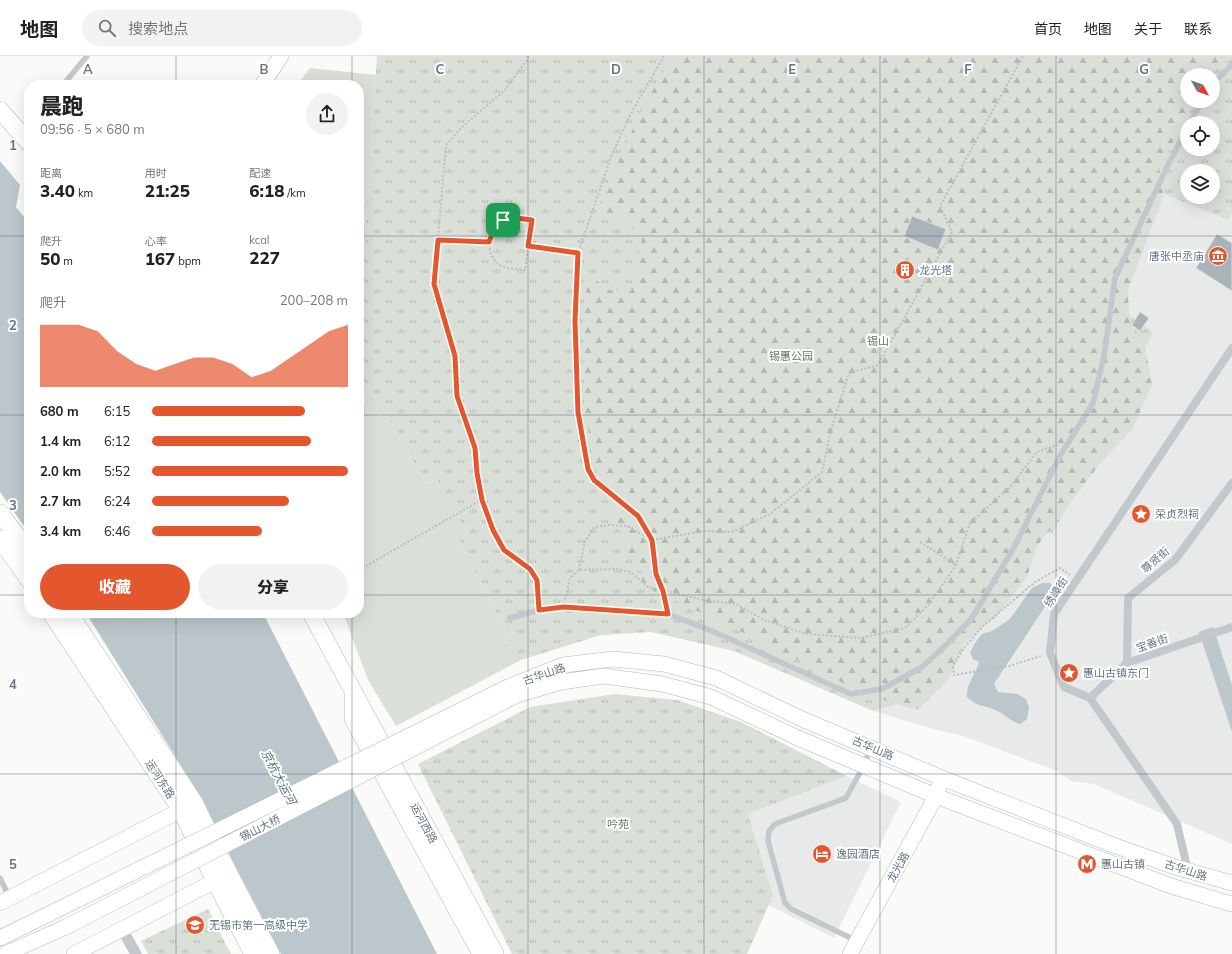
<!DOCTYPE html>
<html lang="zh">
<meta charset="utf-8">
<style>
body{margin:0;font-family:Mulish,"Noto Sans SC",sans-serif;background:#f2f2f2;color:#222;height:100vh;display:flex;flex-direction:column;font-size:15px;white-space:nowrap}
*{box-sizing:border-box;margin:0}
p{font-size:13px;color:#767676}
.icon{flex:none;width:22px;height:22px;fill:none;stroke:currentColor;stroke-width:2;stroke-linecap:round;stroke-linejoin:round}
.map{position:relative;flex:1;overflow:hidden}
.details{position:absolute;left:24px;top:24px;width:340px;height:538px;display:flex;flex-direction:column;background:#fff;border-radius:16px;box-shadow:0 4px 16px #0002}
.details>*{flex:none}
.needle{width:26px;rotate:130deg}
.fabs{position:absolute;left:1180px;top:12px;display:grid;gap:8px}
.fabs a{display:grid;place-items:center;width:40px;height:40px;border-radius:50%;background:#fff;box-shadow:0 4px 16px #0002;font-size:20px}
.pin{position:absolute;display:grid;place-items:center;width:34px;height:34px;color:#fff;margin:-17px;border-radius:8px;box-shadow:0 2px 6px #0006}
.round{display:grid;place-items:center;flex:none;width:42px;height:42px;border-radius:21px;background:#f2f2f2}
.head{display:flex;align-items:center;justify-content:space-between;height:68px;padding:0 16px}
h1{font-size:22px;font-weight:800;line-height:30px}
.metrics{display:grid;grid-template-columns:repeat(3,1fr);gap:6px;height:68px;padding:4px 16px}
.metrics div{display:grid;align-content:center}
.metrics b{font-size:17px;font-weight:800}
.metrics small{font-size:11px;font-weight:400}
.metrics p{font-size:11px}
.chart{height:112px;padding:8px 16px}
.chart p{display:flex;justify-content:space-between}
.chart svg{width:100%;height:72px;margin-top:4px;fill:#e4572e;opacity:.7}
.cta{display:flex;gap:8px;margin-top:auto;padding:8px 16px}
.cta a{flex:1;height:46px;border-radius:24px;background:#e4572e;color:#fff;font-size:16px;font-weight:800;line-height:46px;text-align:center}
.cta a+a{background:#f2f2f2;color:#222}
ul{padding:0 16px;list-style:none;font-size:13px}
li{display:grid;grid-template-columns:64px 48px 1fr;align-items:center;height:30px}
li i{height:10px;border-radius:5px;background:#e4572e}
header{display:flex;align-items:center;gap:24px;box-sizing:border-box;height:56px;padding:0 20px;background:#fff;border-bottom:1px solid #e0e0e0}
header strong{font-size:19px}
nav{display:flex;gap:22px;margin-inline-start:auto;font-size:14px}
.search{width:280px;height:36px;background:#f2f2f2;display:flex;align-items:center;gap:10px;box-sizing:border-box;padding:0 14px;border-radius:22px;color:#767676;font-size:15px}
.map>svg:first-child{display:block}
.built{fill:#e8e9e9}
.grass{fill:url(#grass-tufts);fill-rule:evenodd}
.forest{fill:url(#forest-firs)}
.garden{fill:#dadfd7}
.water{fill:#bbc7cb}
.building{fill:#aab3b9;stroke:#dcdcda}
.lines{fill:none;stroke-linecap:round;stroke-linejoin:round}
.secondary-casing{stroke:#b3babf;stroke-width:16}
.primary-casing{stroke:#b5babe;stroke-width:18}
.path{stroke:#bbbfc2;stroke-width:2;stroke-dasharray:2 2;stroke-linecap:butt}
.service{stroke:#c3c8cc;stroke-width:5.5}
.pedestrian{stroke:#c3c8cc;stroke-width:8}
.minor{stroke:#c3c8cc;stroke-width:11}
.secondary{stroke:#fff;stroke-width:15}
.primary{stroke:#fff;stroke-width:17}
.secondary-bridge-casing{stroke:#b3babf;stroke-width:16;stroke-linecap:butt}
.secondary-bridge{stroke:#fff;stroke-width:15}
.route-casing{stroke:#fff;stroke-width:8}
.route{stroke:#e4572e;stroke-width:5}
.grid{fill:none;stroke:#657683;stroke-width:1;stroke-opacity:0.55}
.labels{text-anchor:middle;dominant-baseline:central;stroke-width:4;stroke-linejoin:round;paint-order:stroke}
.poi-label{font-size:11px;fill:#657683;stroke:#fff;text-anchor:start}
.park-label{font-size:11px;fill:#687a64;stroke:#fff}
.street-label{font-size:11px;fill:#657683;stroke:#fff}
.water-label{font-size:12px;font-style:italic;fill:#60757c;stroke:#fff}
.grid-label{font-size:13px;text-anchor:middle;font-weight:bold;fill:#657683;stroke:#fff;stroke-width:4;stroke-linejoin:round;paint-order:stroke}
</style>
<header>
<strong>地图</strong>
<div class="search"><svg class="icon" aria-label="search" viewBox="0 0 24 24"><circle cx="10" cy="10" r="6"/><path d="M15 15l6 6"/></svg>搜索地点</div>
<nav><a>首页</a><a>地图</a><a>关于</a><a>联系</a></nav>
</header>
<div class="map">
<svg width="1232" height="898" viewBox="0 0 1232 898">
<defs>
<pattern id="grass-tufts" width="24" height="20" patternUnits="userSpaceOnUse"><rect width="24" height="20" fill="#dadfd7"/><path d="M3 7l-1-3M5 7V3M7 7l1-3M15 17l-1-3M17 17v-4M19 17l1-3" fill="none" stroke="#b4b9b4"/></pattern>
<pattern id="forest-firs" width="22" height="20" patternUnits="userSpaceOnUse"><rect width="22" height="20" fill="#dadfd7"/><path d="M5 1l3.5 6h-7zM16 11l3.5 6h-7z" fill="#b4b9b4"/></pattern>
</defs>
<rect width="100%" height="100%" fill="#fafaf8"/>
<!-- built -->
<path class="built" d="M1164,138L1228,164L1232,157V788L1094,728L1071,725L1057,715L963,680L937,674L873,655L916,643L944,612L1037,472L1052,477L1153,276L1129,259L1128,234Z
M847,720L901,746L834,882L768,849L773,839L748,758Z"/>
<!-- grass -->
<path class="grass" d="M377,0H1232V157L1228,164L1164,138L1128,234L1129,259L1153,276L1094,406L1052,477L1037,472L916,643L873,655L734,595L651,576L601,579L521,604L458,484L468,478L436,423L426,428L390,364L359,338V267ZM1187,19H1213V45H1187ZM1187,67H1213V93H1187ZM1187,115H1213V141H1187Z
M614,638L677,644L741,666L847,720L748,758L773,839L747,898H512L418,708L530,651Z
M208,853L231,898H148L141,885Z"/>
<!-- forest -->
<path class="forest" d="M672,0H1232V3L1212,14L1209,19H1187V45H1195L1159,113L1164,138L1128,234L1129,259L1147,301L1152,328L1132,374L1103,404L1037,490L1027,521L996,561L964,587L949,623L917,654L867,639L730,570L643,530L640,510L630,501L601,422L594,407L586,361L584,325L583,257L589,218L608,234L631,235L642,183L619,158L595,159L639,59Z"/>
<!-- garden -->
<path class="garden" d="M310,12L376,19L359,267V29H297Z
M359,338L390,364L426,428L436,423L468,478L458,484L521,604L396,670L368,624L343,557H359Z"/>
<!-- water -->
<path class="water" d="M0,105L20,129L16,151L29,167V477L0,436Z
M1042,527H1050L1055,531L1054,537L994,628L998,636L1017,638L1026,643L1029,652L1027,663L1020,668C1008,664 1005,658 995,654C982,648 979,652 967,641C966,627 976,619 979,606L973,603L970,597L975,587L982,578L992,575L1010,563L1032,532Z
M86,557H263L437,898H281L195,732Z
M1213,571L1232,629V676L1199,576Z"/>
<!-- building -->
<path class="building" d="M912,160L946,173L938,194L904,180Z
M1217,178L1232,187V235L1196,212Z
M898 214a7 7 0 1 1 14 0a7 7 0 1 1-14 0Z
M1140,256L1149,262L1140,275L1132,269Z"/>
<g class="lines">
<defs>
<path id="secondary" d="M262,29L281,0
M510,630L563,609L613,603L664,608L716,622L804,664L942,722L1113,789L1175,811L1232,827
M517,639L561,626L604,620L662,628L711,641L798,682L936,740L1171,830L1232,848
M0,847L181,754
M0,882L57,854
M5,898L66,871
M74,898L215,825
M850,898L936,740L939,731"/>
<path id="primary" d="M0,54L29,87
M0,457L29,496
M0,483L29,524
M51,557L181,754L215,825L253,898
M69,557L194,746L229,818L271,898
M311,557L495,898
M353,637V663L481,898"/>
</defs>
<!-- secondary casing -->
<use href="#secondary" class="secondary-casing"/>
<!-- primary casing -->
<use href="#primary" class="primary-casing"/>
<!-- path -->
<path class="path" d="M528,0L527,4L504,35L461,72L446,89L434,228L455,300L457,340L475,392L477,417L481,444L493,474L504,494L530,513L537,525L538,546
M664,0L629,61L611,101L578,197L575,265L578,356L588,413L594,424L638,460L652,484L656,518L663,535L667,551
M438,184L489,186
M528,190L525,214C517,213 507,213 500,209C484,199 487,172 504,164C513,160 523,163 532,164L528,190L578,197
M920,486L956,509
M359,514L481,444
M579,514L585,485L595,471L609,469L627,470L652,484L704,475L732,476L770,458L822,416L831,374L849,317L878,309L952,176L940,150L1023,0
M565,544L570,522L579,514L617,513L630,516L648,531L703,544L736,548L764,564L807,578L860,582L905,572L930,547L956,509L970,467L1010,431L1037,396L1057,389
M1041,600L1009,610L954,619L953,610L964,592L983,570L1035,526L1060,512L1070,519"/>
<!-- service -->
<path class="service" d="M1213,27L1232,9
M63,29L87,0
M1190,67L1202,45
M510,562L539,554L564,551L668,558L712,575L851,638L882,633L922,611L948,587L972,562L1013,493L1060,400L1093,347L1104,300L1115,222L1167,111L1187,72
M0,822L9,841
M857,885L791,853L785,847L768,785L769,775L775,768L846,742L864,709L870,693"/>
<!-- pedestrian -->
<path class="pedestrian" d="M1127,607L1128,542L1175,504L1232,427
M1090,642L1127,607L1232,571
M1188,815L1177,768L1090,642L1064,631L1050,597L1054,558L1232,292"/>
<!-- minor -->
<path class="minor" d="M122,873L136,898"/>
<!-- secondary -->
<use href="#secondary" class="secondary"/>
<!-- primary -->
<use href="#primary" class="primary"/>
<defs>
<path id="secondary-bridge" d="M57,854L510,630
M66,871L517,639"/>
</defs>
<!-- secondary-bridge casing -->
<use href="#secondary-bridge" class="secondary-bridge-casing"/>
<!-- secondary-bridge -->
<use href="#secondary-bridge" class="secondary-bridge"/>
</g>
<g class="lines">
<defs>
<path id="route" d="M516,162L532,164L528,190L578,197L575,265L578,356L588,413L594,424L638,460L652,484L656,518L663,535L668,558L564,551L539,554L537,524L530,513L504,494L493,474L482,444L477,417L475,392L457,340L455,300L434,228L438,184L489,186C495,169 499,165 516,162Z"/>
</defs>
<!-- route casing -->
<use href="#route" class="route-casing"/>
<!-- route -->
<use href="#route" class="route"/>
</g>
<!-- grid -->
<path class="grid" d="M176,0V29M352,0V29M528,0V898M704,0V898M880,0V898M1056,0V898M0,180H29M359,180H1232M0,359H29M359,359H1232M0,539H29M359,539H1232M176,557V898M352,557V898M0,718H1232"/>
<!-- icons -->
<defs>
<symbol id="museum-disc" viewBox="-11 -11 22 22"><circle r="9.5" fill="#e4572e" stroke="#fff"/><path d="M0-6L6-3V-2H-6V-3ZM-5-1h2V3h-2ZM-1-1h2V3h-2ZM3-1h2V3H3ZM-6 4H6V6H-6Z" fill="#fff"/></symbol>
<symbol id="building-disc" viewBox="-11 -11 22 22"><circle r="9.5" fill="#e4572e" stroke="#fff"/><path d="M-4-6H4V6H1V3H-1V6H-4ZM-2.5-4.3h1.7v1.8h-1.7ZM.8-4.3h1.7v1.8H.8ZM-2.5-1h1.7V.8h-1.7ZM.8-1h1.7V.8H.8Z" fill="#fff"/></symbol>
<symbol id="sight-disc" viewBox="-11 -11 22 22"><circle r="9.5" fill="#e4572e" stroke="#fff"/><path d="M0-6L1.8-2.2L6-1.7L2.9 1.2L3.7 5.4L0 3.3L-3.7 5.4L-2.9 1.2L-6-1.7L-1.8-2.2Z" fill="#fff"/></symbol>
<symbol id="hotel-disc" viewBox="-11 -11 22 22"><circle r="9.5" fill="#e4572e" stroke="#fff"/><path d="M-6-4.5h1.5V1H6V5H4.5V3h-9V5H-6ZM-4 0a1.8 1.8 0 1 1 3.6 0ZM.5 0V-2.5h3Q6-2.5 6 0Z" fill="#fff"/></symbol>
<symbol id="metro-disc" viewBox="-11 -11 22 22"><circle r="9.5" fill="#e4572e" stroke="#fff"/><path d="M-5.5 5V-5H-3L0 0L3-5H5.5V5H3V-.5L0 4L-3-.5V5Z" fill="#fff"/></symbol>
<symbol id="school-disc" viewBox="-11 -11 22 22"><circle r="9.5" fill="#e4572e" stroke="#fff"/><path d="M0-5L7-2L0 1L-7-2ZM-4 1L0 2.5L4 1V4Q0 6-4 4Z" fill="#fff"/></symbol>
</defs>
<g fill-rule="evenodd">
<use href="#museum-disc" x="1207" y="189" width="22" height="22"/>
<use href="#building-disc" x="894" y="203" width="22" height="22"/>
<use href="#sight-disc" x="1130" y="447" width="22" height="22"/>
<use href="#sight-disc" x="1058" y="606" width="22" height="22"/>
<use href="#hotel-disc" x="811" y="787" width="22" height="22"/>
<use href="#metro-disc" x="1076" y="797" width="22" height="22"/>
<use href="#school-disc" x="184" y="858" width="22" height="22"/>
</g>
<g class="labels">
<!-- poi labels -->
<g class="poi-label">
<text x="1204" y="200" text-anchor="end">唐张中丞庙</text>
<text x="919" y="214">龙光塔</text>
<text x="1155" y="458">荣贞烈祠</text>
<text x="1083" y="617">惠山古镇东门</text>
<text x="836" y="798">逸园酒店</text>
<text x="1101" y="808">惠山古镇</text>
<text x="209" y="869">无锡市第一高级中学</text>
</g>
<!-- park labels -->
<g class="park-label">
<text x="878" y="285">锡山</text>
<text x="791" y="300">锡惠公园</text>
<text x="618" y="768">吟苑</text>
</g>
<!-- street labels -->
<g class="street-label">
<text transform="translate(1155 504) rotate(-41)">尊贤街</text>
<text transform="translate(1056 536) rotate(-57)">绣嶂街</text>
<text transform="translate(1152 587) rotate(-19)">宝善街</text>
<text transform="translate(544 618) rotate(-19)">古华山路</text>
<text transform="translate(873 692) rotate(23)">古华山路</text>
<text transform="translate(160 723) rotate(57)">运河东路</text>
<text transform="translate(424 767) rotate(62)">运河西路</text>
<text transform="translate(260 772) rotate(-27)">锡山大桥</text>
<text transform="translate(898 811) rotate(-61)">龙光路</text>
<text transform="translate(1186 814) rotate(18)">古华山路</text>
</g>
<!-- water labels -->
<g class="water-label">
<text transform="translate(279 721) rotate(62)">京杭大运河</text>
</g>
</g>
<g class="grid-label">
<text x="88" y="18">A</text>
<text x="264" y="18">B</text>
<text x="440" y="18">C</text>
<text x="616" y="18">D</text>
<text x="792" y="18">E</text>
<text x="968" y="18">F</text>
<text x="1144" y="18">G</text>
<text x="13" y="94">1</text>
<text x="13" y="274">2</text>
<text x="13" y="454">3</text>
<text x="13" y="633">4</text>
<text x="13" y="813">5</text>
</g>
</svg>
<div class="fabs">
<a><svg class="needle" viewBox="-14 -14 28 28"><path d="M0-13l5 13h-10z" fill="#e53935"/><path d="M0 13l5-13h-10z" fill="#767676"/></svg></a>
<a><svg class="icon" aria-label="locate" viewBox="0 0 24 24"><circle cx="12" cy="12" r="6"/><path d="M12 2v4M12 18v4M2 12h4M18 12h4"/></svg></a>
<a><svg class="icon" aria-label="layers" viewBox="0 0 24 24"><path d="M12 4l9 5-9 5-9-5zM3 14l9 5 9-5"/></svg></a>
</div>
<div class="pin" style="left:503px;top:164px;background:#1e9e55"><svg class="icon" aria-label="arrive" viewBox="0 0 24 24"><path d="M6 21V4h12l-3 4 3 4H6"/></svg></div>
<section class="details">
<div class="head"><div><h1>晨跑</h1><p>09:56 · 5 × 680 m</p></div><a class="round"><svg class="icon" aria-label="share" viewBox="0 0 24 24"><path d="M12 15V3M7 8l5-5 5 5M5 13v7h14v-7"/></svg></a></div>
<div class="metrics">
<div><p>距离</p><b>3.40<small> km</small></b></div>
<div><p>用时</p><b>21:25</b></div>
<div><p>配速</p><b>6:18<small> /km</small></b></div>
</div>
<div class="metrics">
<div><p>爬升</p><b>50<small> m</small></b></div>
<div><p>心率</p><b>167<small> bpm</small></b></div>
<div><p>kcal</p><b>227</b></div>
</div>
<div class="chart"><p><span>爬升</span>200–208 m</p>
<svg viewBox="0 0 160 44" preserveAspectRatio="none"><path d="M0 44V6L10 6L20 6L30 10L40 22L50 30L60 34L70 30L80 26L90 26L100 30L110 38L120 34L130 26L140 18L150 10L160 6V44z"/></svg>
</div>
<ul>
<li><b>680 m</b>6:15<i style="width:78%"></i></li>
<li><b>1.4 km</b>6:12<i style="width:81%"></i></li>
<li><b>2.0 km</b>5:52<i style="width:100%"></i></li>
<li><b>2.7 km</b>6:24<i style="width:70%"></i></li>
<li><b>3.4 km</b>6:46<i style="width:56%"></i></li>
</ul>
<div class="cta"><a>收藏</a><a>分享</a></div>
</section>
</div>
